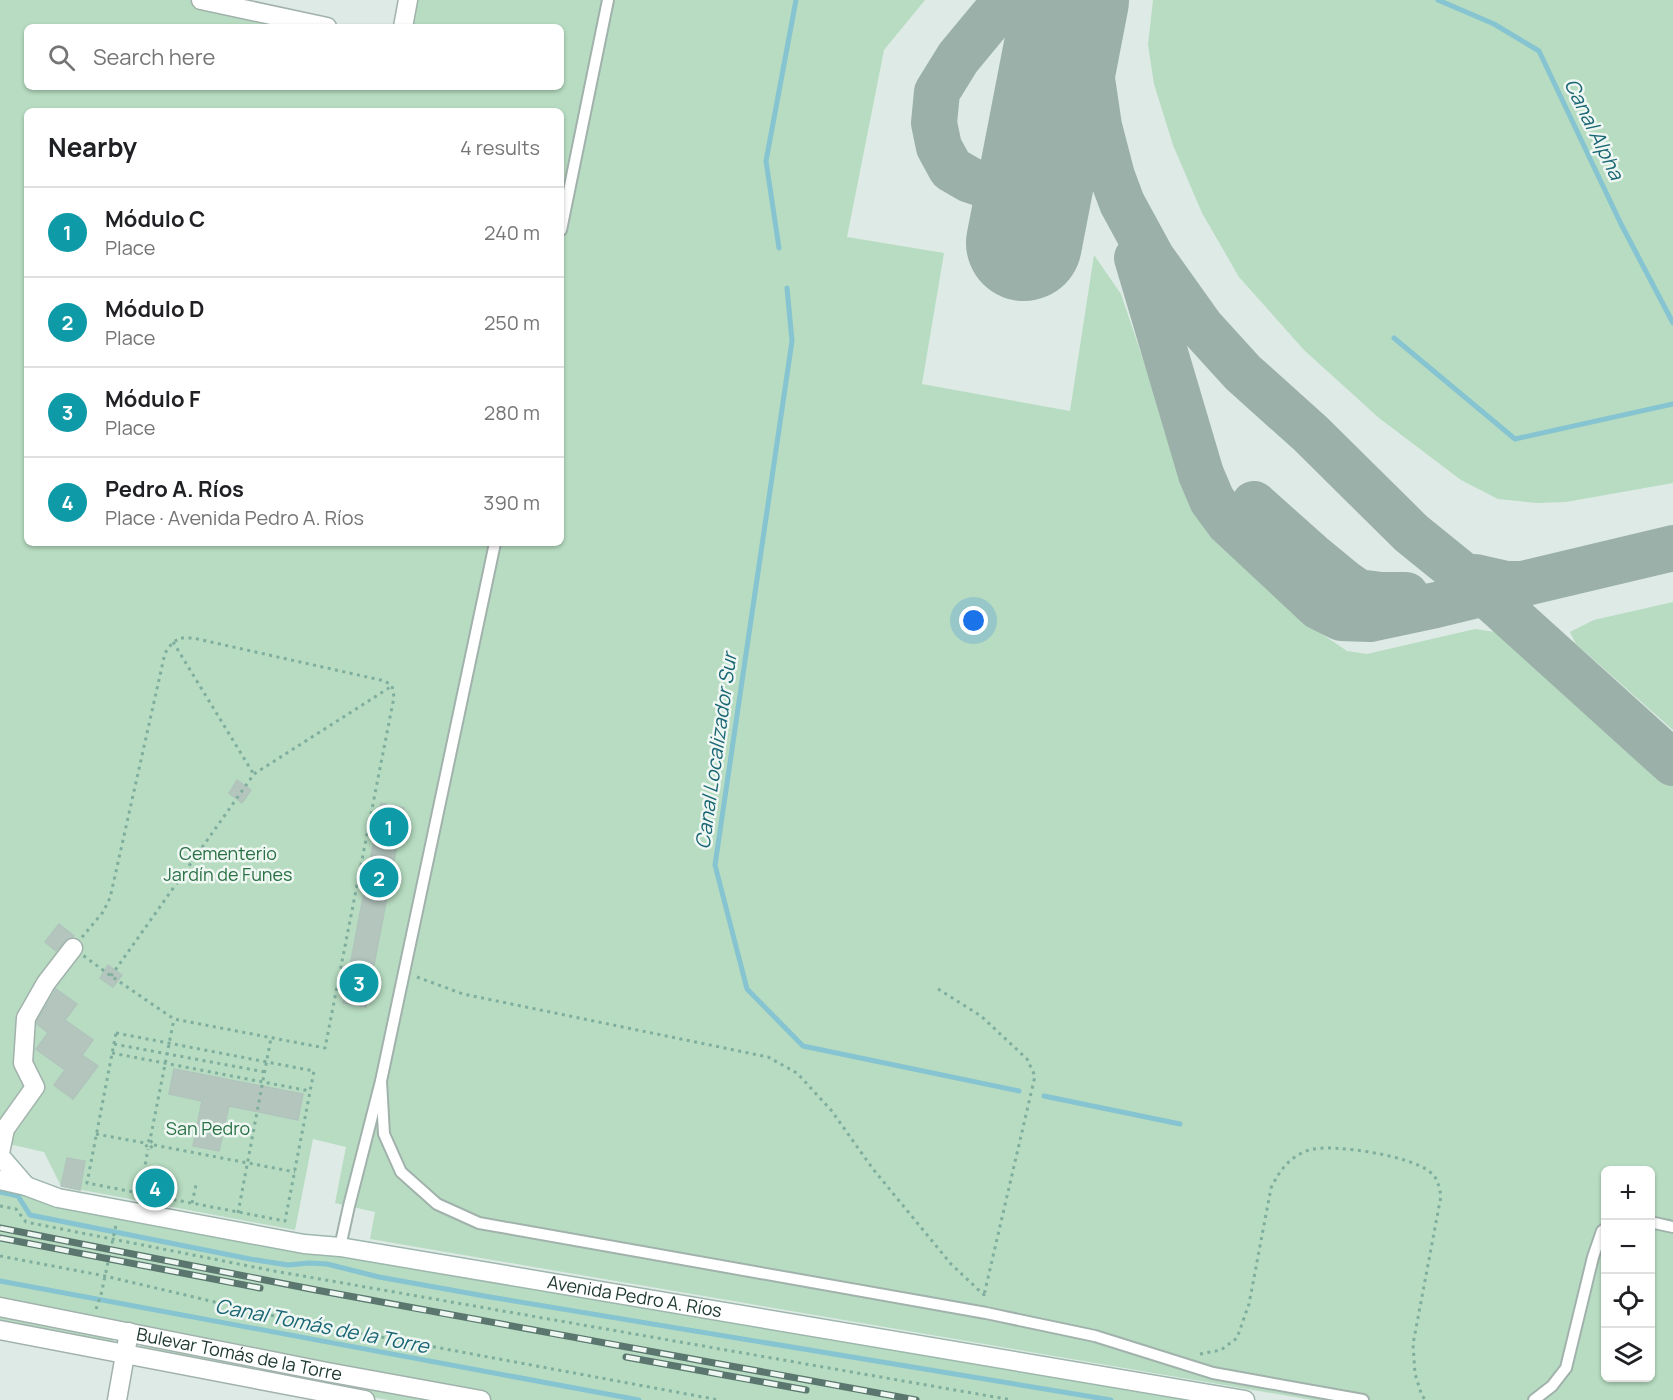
<!DOCTYPE html>
<html lang="en">
<head>
<meta charset="utf-8">
<style>
  body { margin:0; font-family:Manrope,sans-serif; background:#f2f2f2; color:#202124 }
  .controls { position:absolute; right:18px; bottom:18px; display:grid; overflow:hidden; border-radius:9px; box-shadow:0 2px 4px #0004 }
  .controls button { width:54px; height:54px; display:grid; place-items:center; padding:0; border:0; border-bottom:2px solid #e0e0e0; background:#fff; color:#202124; font:30px sans-serif }
  .you { position:absolute; left:974px; top:621px; width:21px; height:21px; margin:-15px; border:4px solid #fff; border-radius:50%; background:#1a73e8; box-shadow:0 0 0 9px #1a73e833 }
  .badge { display:grid; place-items:center; width:39px; height:39px; border-radius:50%; background:#7e4a3a; color:#fff; font-size:20px; font-weight:700 }
  .pin { position:absolute; translate:-50% -50%; border:3px solid #fff; box-shadow:0 2px 6px #0006 }
  .list { margin:0; padding:0; list-style:none }
  h2 { display:flex; justify-content:space-between; align-items:center; height:78px; margin:0; padding:0 24px; font-size:26px }
  h2 small { font-size:20px; font-weight:400; color:#757577 }
  .list li { display:grid; grid-template-columns:39px 1fr auto; gap:18px; align-items:center; box-sizing:border-box; height:90px; padding:0 24px; border-top:2px solid #e0e0e0 }
  .list b { display:block; font-size:22px; white-space:nowrap }
  .list p { margin:0; font-size:20px; white-space:nowrap; color:#757577 }
  .list em { font-size:20px; font-style:normal; color:#757577 }
  .icon { flex:none; width:33px; height:33px; fill:none; stroke:currentColor; stroke-width:2; stroke-linecap:round; stroke-linejoin:round }
  .map { position:relative; flex:none; width:1673px; height:1400px; overflow:hidden }
  .search { position:absolute; background:#fff; box-shadow:0 2px 4px #0004; left:24px; top:24px; width:540px; height:66px; display:flex; align-items:center; gap:15px; box-sizing:border-box; padding:0 21px; border-radius:9px; color:#757577; font-size:22px }
  .panel { position:absolute; background:#fff; box-shadow:0 2px 4px #0004; left:24px; top:108px; width:540px; height:438px; border-radius:9px }
  .map>svg:first-child { display:block }
</style>
</head>
<body>
<div class="map">
<svg width="1673" height="1400" viewBox="0 0 1673 1400">
  <rect width="100%" height="100%" fill="#deeae5"/>
  <g fill="#b7dcc1" fill-rule="evenodd">
    <path d="M 0,0 L 201,0 L 327,27 L 27,27 L 27,87 L 561,87 L 561,27 L 403,27 L 408,0 L 925,0 L 884,50 L 847,237 L 944,253 L 922,384 L 1070,411 L 1094,255 L 1121,294 L 1189,497 L 1203,523 L 1313,628 L 1347,651 L 1367,654 L 1475,629 L 1495,632 L 1512,641 L 1530,656 L 1673,785 L 1673,1400 L 1312,1400 L 370,1239 L 375,1212 L 335,1203 L 346,1147 L 313,1139 L 295,1230 L 61,1186 L 44,1152 L 0,1142 ZM 27,111 L 561,111 L 561,543 L 27,543 ZM 1606,1170 L 1650,1170 L 1650,1378 L 1606,1378 Z"/>
    <polygon points="1153,0 1673,0 1673,483 1566,502 1537,503 1498,499 1461,480 1379,418 1304,350 1239,277 1202,213 1173,145 1154,84 1148,45"/>
    <polygon points="1673,602 1673,730 1576,644 1570,632 1594,620"/>
    <polygon points="0,1156 58,1198 1245,1400 481,1400 0,1307"/>
    <polygon points="0,1314 109,1336 113,1339 113,1345 0,1325"/>
    <polygon points="146,1342 313,1377 313,1382 140,1349 142,1344"/>
    <polygon points="342,1383 450,1400 389,1400 343,1392 340,1388"/>
  </g>
  <g fill="none" stroke-linecap="round" stroke-linejoin="round">
    <g stroke="#85c4d0" stroke-width="5">
      <polyline points="1438,0 1494,24 1539,51 1621,224 1673,323"/>
      <polyline points="779,248 766,161 796,0"/>
      <polyline points="787,288 792,341 715,865 747,989 803,1046 1019,1091"/>
      <polyline points="1394,338 1515,439 1673,404"/>
      <polyline points="1044,1096 1180,1124"/>
      <polyline points="0,1192 18,1196 30,1215 250,1259 288,1265 309,1263 327,1264 379,1277 490,1297 1111,1400"/>
      <polyline points="0,1281 639,1400"/>
    </g>
    <g stroke="#9cb0aa" stroke-width="46">
      <polyline points="1006,0 958,58 937,92 934,123 939,147 951,169 970,180 991,187 1020,182 1039,169"/>
      <polyline points="1088,0 1090,65 1099,126 1112,176 1122,203 1152,258 1202,328 1243,373 1311,434 1411,533 1485,593 1673,763"/>
      <polyline points="1137,258 1201,474 1212,500 1229,523 1319,607 1341,618 1370,619 1436,605 1506,588"/>
      <polyline points="1254,504 1311,555 1345,583 1358,592 1381,595 1406,595"/>
      <polyline points="1475,577 1506,584 1522,584 1673,548"/>
    </g>
    <polyline stroke="#9cb0aa" stroke-width="116" points="1024,243 1071,0"/>
  </g>
  <g fill="#b4c5be" stroke="#b1c4bc" stroke-width="1.5">
    <polygon points="237,780 251,790 242,803 229,793"/>
    <polygon points="381,803 404,808 366,1007 343,1003"/>
    <polygon points="59,924 74,936 65,941 56,951 45,942"/>
    <polygon points="108,965 122,975 113,987 100,978"/>
    <polygon points="56,989 77,1004 65,1020 93,1040 82,1055 98,1066 73,1099 54,1085 65,1070 36,1049 48,1033 37,1024 37,1021"/>
    <polygon points="174,1069 303,1094 298,1120 229,1106 219,1151 193,1146 202,1101 169,1094"/>
    <polygon points="67,1158 85,1161 80,1190 61,1186"/>
  </g>
  <g fill="none" stroke-linecap="round" stroke-linejoin="round">
    <g stroke="#a1b2ac" stroke-width="14">
      <g id="service">
        <polyline points="561,230 608,0"/>
        <polyline points="381,1081 384,1134 401,1172 437,1204 479,1223 986,1313 1095,1336 1213,1373 1363,1400"/>
        <polyline points="1650,1222 1673,1227"/>
        <polyline points="340,1247 349,1206 381,1081 495,543"/>
        <polyline points="1534,1400 1552,1386 1566,1368 1593,1257 1602,1231 1606,1228"/>
      </g>
    </g>
    <g stroke="#a1b2ac" stroke-width="21">
      <g id="minor">
        <polyline points="201,0 327,27"/>
        <polyline points="403,27 408,0"/>
        <polyline points="0,1153 5,1129 35,1087 23,1063 26,1018 46,983 73,948"/>
        <polyline points="117,1400 129,1332"/>
      </g>
    </g>
    <g stroke="#a1b2ac" stroke-width="21">
      <g id="tertiary">
        <path id="s1" d="M 0,1307 L 327,1372 L 481,1400"/>
        <polyline points="0,1330 365,1400"/>
      </g>
    </g>
    <g stroke="#9eb6ad" stroke-width="21">
      <g id="secondary">
        <polyline points="0,1156 26,1186"/>
        <path id="s2" d="M 0,1180 L 26,1186 L 58,1198 L 304,1244 L 340,1247 L 1245,1400"/>
      </g>
    </g>
    <g stroke="#7fae9f" stroke-width="3" stroke-dasharray="3 4.5" stroke-linecap="butt">
      <polygon points="181,638 193,638 385,681 392,686 394,697 325,1048 174,1019 111,976 73,948 103,912 110,898 165,653 173,642"/>
      <polyline points="173,642 253,773"/>
      <polyline points="111,976 254,774 392,686"/>
      <polyline points="417,977 463,994 768,1057 797,1073 831,1110 873,1169 951,1264 984,1295 984,1300"/>
      <polyline points="938,989 981,1016 1027,1059 1035,1076 984,1295"/>
      <polygon points="116,1033 314,1071 285,1221 87,1183"/>
      <polyline points="114,1044 265,1072"/>
      <polyline points="112,1053 310,1091"/>
      <polyline points="96,1134 145,1143"/>
      <polyline points="150,1140 145,1143 148,1149 154,1145 150,1140 174,1019"/>
      <polyline points="154,1145 295,1172"/>
      <polyline points="140,1194 148,1149"/>
      <polyline points="192,1203 196,1185"/>
      <polyline points="0,1206 16,1209 26,1222 274,1271 1012,1400"/>
      <polyline points="238,1213 271,1038"/>
      <polyline points="0,1256 105,1276 295,1321 719,1400"/>
      <polyline points="96,1309 101,1295 116,1225"/>
      <path d="M 1200,1354 L 1221,1350 L 1237,1338 L 1249,1304 L 1271,1188 C 1280,1170 1289,1157 1309,1150 C 1332,1143 1412,1156 1430,1172 C 1438,1178 1439,1187 1441,1196 L 1413,1344 L 1415,1374 L 1422,1396 L 1426,1400"/>
    </g>
    <use href="#service" stroke="#fff" stroke-width="10"/>
    <use href="#minor" stroke="#fff" stroke-width="18"/>
    <use href="#tertiary" stroke="#fff" stroke-width="18"/>
    <use href="#secondary" stroke="#fff" stroke-width="18"/>
    <g stroke="#5a766e" stroke-width="7">
      <g id="rail">
        <polyline points="0,1228 316,1290 916,1400"/>
        <polyline points="0,1238 260,1288"/>
        <polyline points="626,1357 806,1390"/>
      </g>
    </g>
    <use href="#rail" stroke="#eff7f3" stroke-width="4.5" stroke-dasharray="14" stroke-linecap="butt"/>
  </g>
  <g text-anchor="middle" stroke-width="5" stroke-linejoin="round" paint-order="stroke">
    <g font-size="18" fill="#2a7145" stroke="#eff7f3">
      <text x="228" y="860">Cementerio<tspan x="228" dy="21">Jardín de Funes</tspan></text>
      <text x="208" y="1135">San Pedro</text>
    </g>
    <g font-size="18" fill="#203a33" stroke="#eff7f3">
      <text dy="6" stroke="none"><textPath href="#s2" startOffset="646">Avenida Pedro A. Ríos</textPath></text>
      <text dy="6" stroke="none"><textPath href="#s1" startOffset="244">Bulevar Tomás de la Torre</textPath></text>
    </g>
    <g font-size="20" font-style="italic" fill="#1a6675" stroke="#eff7f3">
      <text transform="translate(1594 129) rotate(64)" y="7">Canal Alpha</text>
      <text transform="translate(716 751) rotate(-82)" y="7">Canal Localizador Sur</text>
      <text transform="translate(322 1326) rotate(11)" y="7">Canal Tomás de la Torre</text>
    </g>
  </g>
</svg>
<div class="controls">
<button>+</button>
<button>−</button>
<button><svg class="icon" aria-label="locate" viewBox="0 0 24 24"><circle cx="12" cy="12" r="6"/><path d="M12 2v4M12 18v4M2 12h4M18 12h4"/></svg></button>
<button><svg class="icon" aria-label="layers" viewBox="0 0 24 24"><path d="M12 4l9 5-9 5-9-5zM3 14l9 5 9-5"/></svg></button>
</div>
<div class="you"></div>
<div class="pin badge" style="left:389px;top:827px;background:#0f9aa8">1</div>
<div class="pin badge" style="left:379px;top:878px;background:#0f9aa8">2</div>
<div class="pin badge" style="left:359px;top:983px;background:#0f9aa8">3</div>
<div class="pin badge" style="left:155px;top:1188px;background:#0f9aa8">4</div>
<div class="search"><svg class="icon" aria-label="search" viewBox="0 0 24 24"><circle cx="10" cy="10" r="6"/><path d="M15 15l6 6"/></svg>Search here</div>
<section class="panel">
<h2>Nearby<small>4 results</small></h2>
<ul class="list">
<li><span class="badge" style="background:#0f9aa8">1</span><div><b>Módulo C</b><p>Place</p></div><em>240 m</em></li>
<li><span class="badge" style="background:#0f9aa8">2</span><div><b>Módulo D</b><p>Place</p></div><em>250 m</em></li>
<li><span class="badge" style="background:#0f9aa8">3</span><div><b>Módulo F</b><p>Place</p></div><em>280 m</em></li>
<li><span class="badge" style="background:#0f9aa8">4</span><div><b>Pedro A. Ríos</b><p>Place · Avenida Pedro A. Ríos</p></div><em>390 m</em></li>
</ul>
</section>
</div>
</body>
</html>
